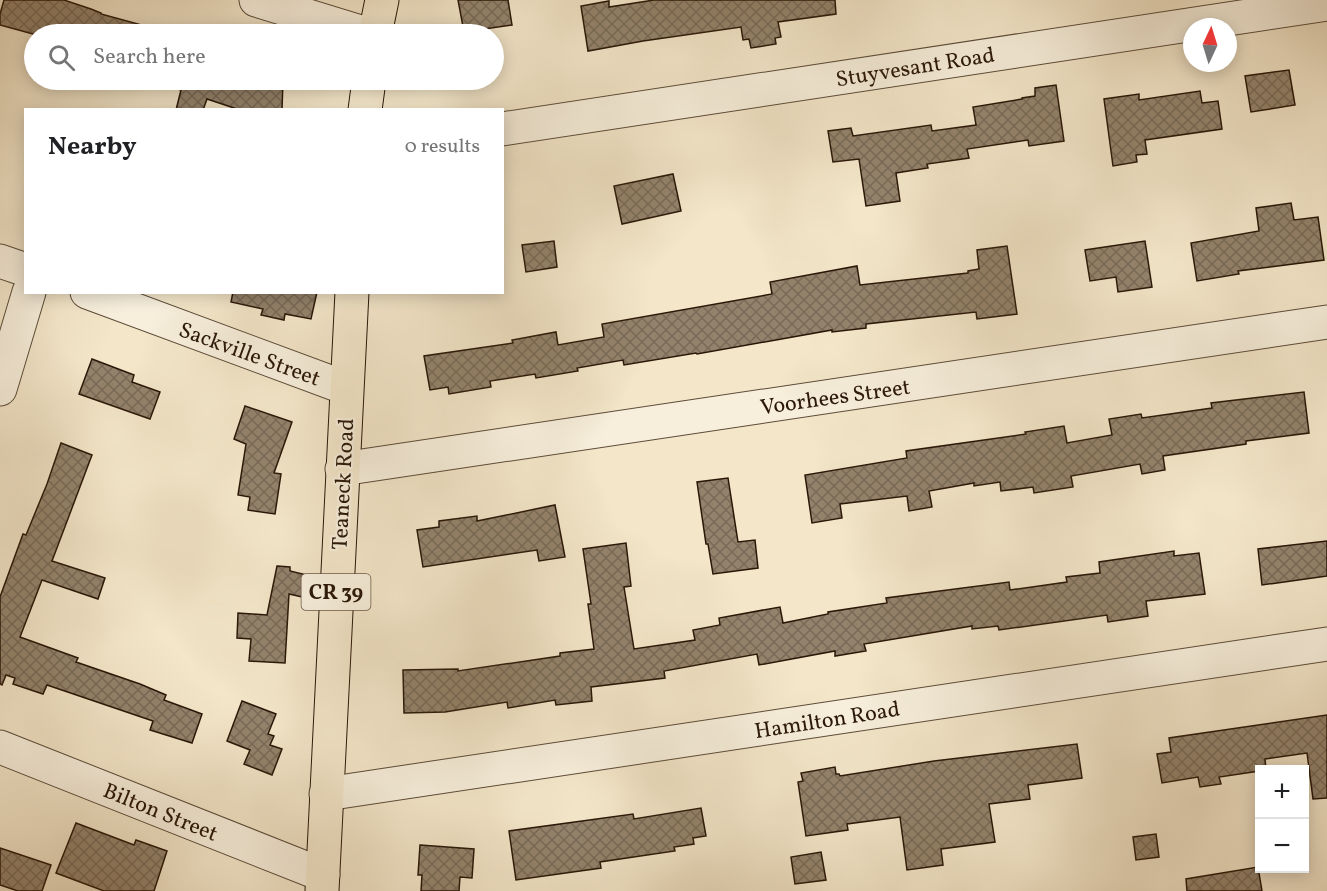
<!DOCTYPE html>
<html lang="en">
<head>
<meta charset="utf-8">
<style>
  body { margin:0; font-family:Vollkorn,serif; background:#f2f2f2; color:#202124 }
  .controls { position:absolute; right:18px; bottom:18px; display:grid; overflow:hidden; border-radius:0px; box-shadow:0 3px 15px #0003 }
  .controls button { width:54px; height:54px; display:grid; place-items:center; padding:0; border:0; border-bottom:2px solid #e0e0e0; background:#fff; color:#202124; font:30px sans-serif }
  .compass { position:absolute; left:1183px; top:18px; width:54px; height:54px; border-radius:50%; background:#fff; box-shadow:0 3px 15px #0003; rotate:4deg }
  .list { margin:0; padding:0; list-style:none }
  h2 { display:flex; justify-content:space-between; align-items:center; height:78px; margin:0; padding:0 24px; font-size:26px }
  h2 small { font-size:20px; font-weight:400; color:#757577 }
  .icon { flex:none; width:33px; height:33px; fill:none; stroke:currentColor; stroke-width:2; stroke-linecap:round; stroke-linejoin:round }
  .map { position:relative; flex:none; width:1327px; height:891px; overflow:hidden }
  .search { position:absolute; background:#fff; box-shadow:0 3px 15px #0003; left:24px; top:24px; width:480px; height:66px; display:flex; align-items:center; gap:15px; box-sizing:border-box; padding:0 21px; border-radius:33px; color:#757577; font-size:22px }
  .panel { position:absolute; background:#fff; box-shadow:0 3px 15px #0003; left:24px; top:108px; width:480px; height:186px; border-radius:0px }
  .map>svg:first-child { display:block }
</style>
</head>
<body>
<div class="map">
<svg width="1327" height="891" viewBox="0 0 1327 891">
  <defs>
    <pattern id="building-cross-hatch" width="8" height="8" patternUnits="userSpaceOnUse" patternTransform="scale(1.5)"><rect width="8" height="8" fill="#93836c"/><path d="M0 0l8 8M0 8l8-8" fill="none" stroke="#786a57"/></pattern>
  </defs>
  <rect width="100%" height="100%" fill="#f3e6c9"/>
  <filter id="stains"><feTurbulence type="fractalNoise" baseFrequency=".00333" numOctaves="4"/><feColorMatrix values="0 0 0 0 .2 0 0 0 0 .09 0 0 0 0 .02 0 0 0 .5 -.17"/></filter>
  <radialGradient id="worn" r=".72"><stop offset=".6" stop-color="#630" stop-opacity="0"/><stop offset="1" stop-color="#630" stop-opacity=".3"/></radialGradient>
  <g fill="url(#building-cross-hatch)" stroke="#2a1708" stroke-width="1.5">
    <polygon points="4,0 64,0 91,9 101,13 101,14 149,27 148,34 33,34 0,25 0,14"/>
    <polygon points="458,0 508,0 512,25 464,32"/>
    <polygon points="654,0 835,0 836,14 778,22 781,37 775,38 776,44 751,48 749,39 743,40 741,27 643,41 588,51 581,6 609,1 609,7"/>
    <polygon points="1289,70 1295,105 1251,112 1245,76"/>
    <polygon points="162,80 283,80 282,110 240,110 207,99 203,110 176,110 181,90 162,84"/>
    <polygon points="1056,85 1064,141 1029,146 1028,140 967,149 969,158 927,164 928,168 896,173 900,201 866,206 859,159 833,162 828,131 851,128 853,136 931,125 932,131 976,125 973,107 1022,99 1022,98 1035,96 1035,88"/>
    <polygon points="1200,91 1202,103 1218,101 1222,129 1145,140 1147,154 1136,155 1137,162 1113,166 1104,99 1139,94 1139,100"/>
    <polygon points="673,174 681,211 622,224 614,186"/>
    <polygon points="1291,203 1294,220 1318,217 1324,260 1238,271 1239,274 1197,281 1191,243 1259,231 1256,208"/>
    <polygon points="554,241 557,267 526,272 522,245"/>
    <polygon points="1145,241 1152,287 1118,292 1116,277 1090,281 1085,250"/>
    <polygon points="1007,246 1017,314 977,319 976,312 866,324 866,328 832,332 832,330 697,354 696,353 624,365 623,360 577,368 578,371 536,378 535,374 490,381 491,387 449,394 448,387 430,390 424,356 513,343 512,340 556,332 558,345 604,337 602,324 772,294 770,282 857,266 860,285 968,273 968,271 979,269 977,250"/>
    <polygon points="233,292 317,292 311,319 285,314 284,320 261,315 263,309 231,302"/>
    <polygon points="92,359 134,375 132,382 160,392 150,419 79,394"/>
    <polygon points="1304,392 1309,433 1246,441 1246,444 1163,456 1165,470 1142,474 1140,464 1071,476 1073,487 1034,493 1033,487 1001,491 1000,482 974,486 974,483 929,491 932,507 909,511 907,496 840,504 842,518 812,523 805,475 907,458 906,451 1026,434 1025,432 1064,426 1067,443 1112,435 1109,419 1141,414 1142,418 1212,408 1211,403"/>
    <polygon points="245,406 292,422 274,473 281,474 275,514 248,510 250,497 238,495 246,444 234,439"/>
    <polygon points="61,443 92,455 52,561 105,578 98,599 42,580 20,637 78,658 76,662 140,684 166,695 164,700 202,714 192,743 150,730 153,721 47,685 43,694 13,684 15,678 6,675 2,685 0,684 0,597 23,534 26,535 47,484"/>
    <polygon points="728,478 738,542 755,540 758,568 713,574 708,544 706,544 697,482"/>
    <polygon points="555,505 565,557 539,561 537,550 423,567 417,530 439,527 439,521 477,516 477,521"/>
    <polygon points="1327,541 1327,576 1262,585 1258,549"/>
    <polygon points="626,543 631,586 624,587 634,649 695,640 693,630 720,625 719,618 780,607 783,623 828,614 828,612 887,603 886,598 1009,582 1010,590 1067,582 1066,577 1100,573 1099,562 1174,551 1174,556 1199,553 1205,594 1146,601 1148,616 1108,622 1107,615 999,630 998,626 972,629 972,626 864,644 866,651 835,656 835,651 759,665 757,654 664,671 665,678 591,687 592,701 556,705 555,700 508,708 507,702 445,712 404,713 403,670 458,669 458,671 560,656 560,653 594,649 588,604 591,604 583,549"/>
    <polygon points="277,566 290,567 290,571 311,576 307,598 289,594 285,663 249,661 251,639 237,638 238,613 267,615"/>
    <polygon points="242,701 276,714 268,734 274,736 270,745 282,749 272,775 244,764 250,750 227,741"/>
    <polygon points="1327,715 1327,798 1313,799 1307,753 1265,759 1266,770 1219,777 1221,784 1200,787 1198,777 1162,783 1157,754 1171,752 1169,738"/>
    <polygon points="1077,744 1082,778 1028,785 1030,799 989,804 995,842 941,849 943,865 907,870 900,817 847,824 848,830 806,836 798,782 803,781 801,773 835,767 836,774 839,774 840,776 934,761"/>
    <polygon points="701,808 706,836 693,838 694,844 674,847 675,851 600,862 601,868 516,880 509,831 633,814 634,819"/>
    <polygon points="76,823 134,845 136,840 167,851 154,891 104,891 56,873"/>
    <polygon points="1156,834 1159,857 1136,860 1133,837"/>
    <polygon points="420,845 474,849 472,878 460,877 459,891 421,891 422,875 418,875"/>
    <polygon points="0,848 51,865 42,891 18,891 0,885"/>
    <polygon points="821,852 826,880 795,884 791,857"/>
    <polygon points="1258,867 1262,891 1187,891 1186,879"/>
  </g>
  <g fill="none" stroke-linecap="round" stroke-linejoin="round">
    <g stroke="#5c4b38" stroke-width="35">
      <g id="minor">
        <polyline points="256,0 367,34"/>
        <polyline points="502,129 1327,4"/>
        <polyline points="0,261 26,270"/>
        <polyline points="87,292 346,388"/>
        <polyline points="0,389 29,292"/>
        <polyline points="342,469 1327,322"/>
        <polyline points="0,747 323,875"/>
        <polyline points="326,794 1327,644"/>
      </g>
    </g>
    <g stroke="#2a1708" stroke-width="35">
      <g id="major">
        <polyline points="375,34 382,0"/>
        <polyline points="365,110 369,80"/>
        <polyline points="322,891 352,292"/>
      </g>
    </g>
    <use href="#minor" stroke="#f7efdc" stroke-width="33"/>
    <use href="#major" stroke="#f3e6c9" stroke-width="33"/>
  </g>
  <g text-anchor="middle" stroke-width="4.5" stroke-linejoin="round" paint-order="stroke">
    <rect fill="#f7efdc" stroke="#685848" stroke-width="1.5" x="301.5" y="574" width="69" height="36" rx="4.5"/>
    <g font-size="21" font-weight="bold" fill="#2a1708">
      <text x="336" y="599">CR 39</text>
    </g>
    <g font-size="22" fill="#2a1708" stroke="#f7efdc">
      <text transform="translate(915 66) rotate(-9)" y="8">Stuyvesant Road</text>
      <text transform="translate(250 353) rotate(20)" y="8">Sackville Street</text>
      <text transform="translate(835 396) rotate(-8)" y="8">Voorhees Street</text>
      <text transform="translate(342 484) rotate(-87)" y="8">Teaneck Road</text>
      <text transform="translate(827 719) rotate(-9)" y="8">Hamilton Road</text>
      <text transform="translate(161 811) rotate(22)" y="8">Bilton Street</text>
    </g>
  </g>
  <rect width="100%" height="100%" filter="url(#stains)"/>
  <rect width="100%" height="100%" fill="url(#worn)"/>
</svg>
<div class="controls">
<button>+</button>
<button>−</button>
</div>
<svg class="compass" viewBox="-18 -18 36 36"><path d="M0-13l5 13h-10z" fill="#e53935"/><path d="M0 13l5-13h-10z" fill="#757577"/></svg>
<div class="search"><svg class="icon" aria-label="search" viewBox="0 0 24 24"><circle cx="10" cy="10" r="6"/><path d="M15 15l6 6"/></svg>Search here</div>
<section class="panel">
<h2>Nearby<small>0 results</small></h2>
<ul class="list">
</ul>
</section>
</div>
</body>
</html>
